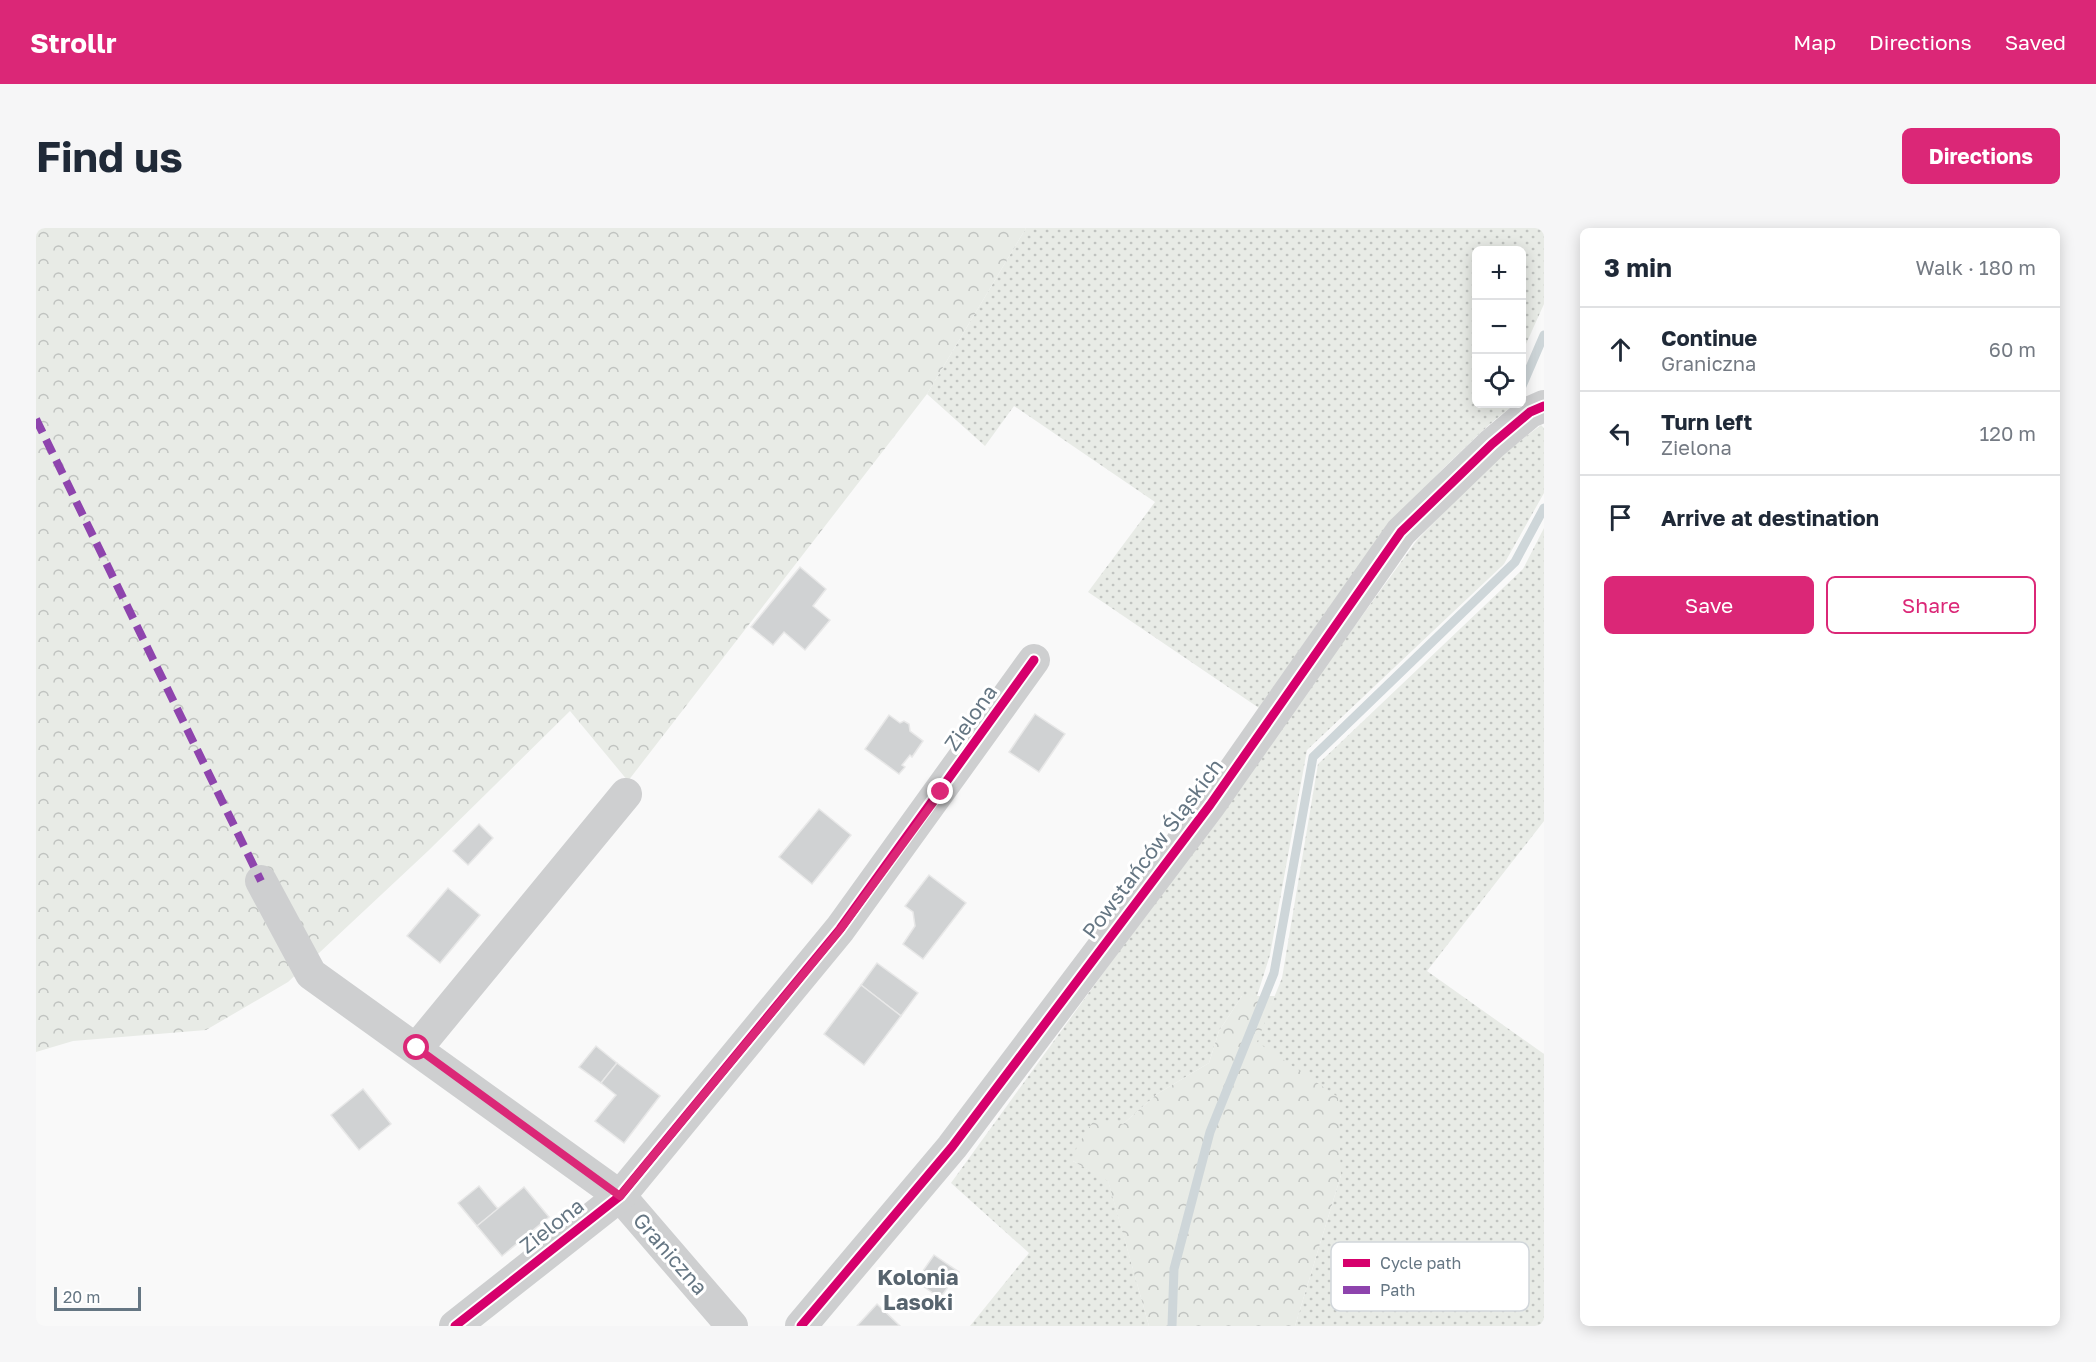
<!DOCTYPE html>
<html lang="en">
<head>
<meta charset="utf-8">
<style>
  body { margin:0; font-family:"Golos Text",sans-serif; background:#f6f6f7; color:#1f2937 }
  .controls { position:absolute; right:18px; top:18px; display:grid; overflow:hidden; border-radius:9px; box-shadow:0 3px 15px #0003 }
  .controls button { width:54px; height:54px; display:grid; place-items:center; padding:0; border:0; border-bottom:2px solid #e0e1e3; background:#fff; color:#1f2937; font:30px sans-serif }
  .scale { position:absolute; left:18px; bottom:15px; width:87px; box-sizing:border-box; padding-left:6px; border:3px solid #657683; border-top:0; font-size:16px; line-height:21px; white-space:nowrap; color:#657683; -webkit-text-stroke:4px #fff; paint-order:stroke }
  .stop { position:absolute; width:18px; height:18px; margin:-14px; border:4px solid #db2777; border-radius:50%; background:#fff }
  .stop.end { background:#db2777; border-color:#fff; box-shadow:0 2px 6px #0008 }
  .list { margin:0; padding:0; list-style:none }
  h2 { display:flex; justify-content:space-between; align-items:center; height:78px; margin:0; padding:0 24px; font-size:26px }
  h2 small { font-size:20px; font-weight:400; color:#747a83 }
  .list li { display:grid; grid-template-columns:39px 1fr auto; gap:18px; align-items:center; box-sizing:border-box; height:84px; padding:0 24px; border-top:2px solid #e0e1e3 }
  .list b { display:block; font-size:22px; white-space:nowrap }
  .list p { margin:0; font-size:20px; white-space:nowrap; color:#747a83 }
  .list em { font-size:20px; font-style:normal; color:#747a83 }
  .actions { display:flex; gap:12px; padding:18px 24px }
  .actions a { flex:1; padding:14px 0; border:2px solid #db2777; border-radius:9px; text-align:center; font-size:21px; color:#db2777 }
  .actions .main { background:#db2777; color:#fff }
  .icon { flex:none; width:33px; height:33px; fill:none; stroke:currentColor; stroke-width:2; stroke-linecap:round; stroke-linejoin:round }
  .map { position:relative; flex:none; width:1508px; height:1098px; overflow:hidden; border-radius:9px }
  header { display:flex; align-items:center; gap:36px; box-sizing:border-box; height:84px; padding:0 30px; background:#db2777; color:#fff }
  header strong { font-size:28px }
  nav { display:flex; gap:33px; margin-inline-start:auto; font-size:21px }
  .intro { display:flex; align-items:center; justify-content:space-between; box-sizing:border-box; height:144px; padding:0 36px }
  h1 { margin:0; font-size:42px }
  .button { padding:15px 27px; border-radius:9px; background:#db2777; color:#fff; font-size:21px; font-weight:700 }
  main { display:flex; gap:36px; padding:0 36px }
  aside { flex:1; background:#fff; border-radius:9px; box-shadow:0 3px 15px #0003 }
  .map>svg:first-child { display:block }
</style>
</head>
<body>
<header>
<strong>Strollr</strong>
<nav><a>Map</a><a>Directions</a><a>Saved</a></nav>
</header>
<div class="intro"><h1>Find us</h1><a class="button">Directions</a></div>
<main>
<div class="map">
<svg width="1508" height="1098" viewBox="0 0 1508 1098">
  <defs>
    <pattern id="grass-dots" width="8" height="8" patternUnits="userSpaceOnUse" patternTransform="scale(1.5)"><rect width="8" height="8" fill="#e8ebe6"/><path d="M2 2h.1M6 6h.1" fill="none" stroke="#c0c3c0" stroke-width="1.8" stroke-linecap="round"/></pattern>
    <pattern id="forest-crowns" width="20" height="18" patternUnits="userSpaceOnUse" patternTransform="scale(1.5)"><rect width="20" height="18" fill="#e8ebe6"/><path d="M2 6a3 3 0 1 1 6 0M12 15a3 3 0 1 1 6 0" fill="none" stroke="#c0c3c0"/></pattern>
  </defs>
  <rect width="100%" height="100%" fill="#f9f9f9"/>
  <g fill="url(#grass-dots)">
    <path d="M 990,0 L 1508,0 L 1508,76 L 1486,125 L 1486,22 L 1440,22 L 1440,176 L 1475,176 L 1477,178 C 1455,193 1437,212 1418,230 C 1341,304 1284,393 1223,480 L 1052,364 L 1119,274 L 978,178 L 949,218 L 891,166 Z"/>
    <polygon points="1505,197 1508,200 1508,265 1468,336 1271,522 1234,727 1221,768 1206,768 1183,803 1173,835 1121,866 1087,896 1037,933 1072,952 1113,1098 934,1098 993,1025 915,955 1381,312 1457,234"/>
    <polygon points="1508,300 1508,593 1391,743 1508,826 1508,1098 1259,1098 1305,947 1220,814 1246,750 1282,536 1487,341"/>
  </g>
  <g fill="url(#forest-crowns)">
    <polygon points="0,0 990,0 891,166 592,553 534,483 392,623 252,754 170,802 37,813 0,824"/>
    <polygon points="1206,768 1239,768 1221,814 1302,869 1305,947 1259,1098 1113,1098 1072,953 1037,933 1041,918 1058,892 1087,896 1121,866 1173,835 1183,803"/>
  </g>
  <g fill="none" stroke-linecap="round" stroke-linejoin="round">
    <g stroke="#ced6d9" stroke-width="9">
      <polyline points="1486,158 1508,107"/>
      <polyline points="1136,1098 1138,1041 1174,904 1238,745 1277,529 1479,334 1508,280"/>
    </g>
  </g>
  <g fill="#d0d2d3" stroke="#e8e8e8" stroke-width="1.5">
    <polygon points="764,339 790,361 777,378 794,392 769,422 748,404 737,417 715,399"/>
    <polygon points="999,486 1029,506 1003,544 973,524"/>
    <polygon points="853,487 864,495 868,493 873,496 874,503 887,513 876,529 874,527 866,537 869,539 863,546 829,521"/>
    <polygon points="783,581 815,607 776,656 743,629"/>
    <polygon points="443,596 457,610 432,637 417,623"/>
    <polygon points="893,647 930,675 887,731 867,716 879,698 877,684 869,678"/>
    <polygon points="412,660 444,687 404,735 371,708"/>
    <polygon points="841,735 882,765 865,788 825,757"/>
    <polygon points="825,757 865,788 828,837 788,806"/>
    <polygon points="560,818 581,835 565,855 543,839"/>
    <polygon points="581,835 624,868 588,915 559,893 580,867 565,855"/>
    <polygon points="327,861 355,896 323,922 295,887"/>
    <polygon points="443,958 462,981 441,998 422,975"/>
    <polygon points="488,959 513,989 466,1028 441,998"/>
    <polygon points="898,1027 923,1044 904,1070 880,1053"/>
    <polygon points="841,1076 864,1098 821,1098"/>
  </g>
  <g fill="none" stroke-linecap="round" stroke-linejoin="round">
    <g stroke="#cecfd0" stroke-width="32">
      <polyline points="225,653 275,746 584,968 696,1098"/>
      <polyline points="381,820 590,566"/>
      <polyline points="419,1098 584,968 804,701 998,432"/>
      <polyline points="765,1098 916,919 1174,577 1365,304 1456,216 1494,184 1508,178"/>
    </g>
    <polyline stroke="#8e44ad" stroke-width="8" stroke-dasharray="15 8" stroke-linecap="butt" points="0,191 225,653"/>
    <g stroke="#fff" stroke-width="13">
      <g id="cycleway">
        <polyline points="419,1098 584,968 804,701 998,432"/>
        <polyline points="765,1098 916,919 1174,577 1365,304 1456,216 1494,184 1508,178"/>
      </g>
    </g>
    <use href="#cycleway" stroke="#d6006c" stroke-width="9"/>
  </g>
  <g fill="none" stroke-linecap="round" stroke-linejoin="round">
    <polyline stroke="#db2777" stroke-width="8" points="381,820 584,968 804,702 905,564"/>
  </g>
  <g text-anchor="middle" stroke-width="6" stroke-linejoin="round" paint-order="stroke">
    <g font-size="21" fill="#657683" stroke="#fff">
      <text transform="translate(935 490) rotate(-55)" y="7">Zielona</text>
      <text transform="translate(1117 621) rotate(-53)" y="7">Powstańców Śląskich</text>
      <text transform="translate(516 998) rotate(-38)" y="7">Zielona</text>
      <text transform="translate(634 1026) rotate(49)" y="7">Graniczna</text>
    </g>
    <g font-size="22" font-weight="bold" fill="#57646e" stroke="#fff">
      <text x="882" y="1057">Kolonia<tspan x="882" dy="25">Lasoki</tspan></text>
    </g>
  </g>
  <rect x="1295" y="1014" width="198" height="69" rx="9" fill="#fff" stroke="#d1d6da" stroke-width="1.5"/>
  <rect x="1307" y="1031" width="27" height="8" fill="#d6006c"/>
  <rect x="1307" y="1058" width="27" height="8" fill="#8e44ad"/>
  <g font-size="16" fill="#657683">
    <text x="1344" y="1041">Cycle path</text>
    <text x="1344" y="1068">Path</text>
  </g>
</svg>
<div class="controls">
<button>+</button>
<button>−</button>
<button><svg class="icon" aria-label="locate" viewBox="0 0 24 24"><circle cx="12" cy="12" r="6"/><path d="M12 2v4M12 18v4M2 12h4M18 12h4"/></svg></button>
</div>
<div class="scale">20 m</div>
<div class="stop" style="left:381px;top:820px"></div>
<div class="stop end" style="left:905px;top:564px"></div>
</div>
<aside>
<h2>3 min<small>Walk · 180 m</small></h2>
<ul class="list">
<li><svg class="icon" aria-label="ahead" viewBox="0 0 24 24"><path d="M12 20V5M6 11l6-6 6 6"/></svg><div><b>Continue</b><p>Graniczna</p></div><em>60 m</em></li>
<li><svg class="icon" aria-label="left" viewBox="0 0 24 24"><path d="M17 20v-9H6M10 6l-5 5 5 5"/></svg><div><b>Turn left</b><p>Zielona</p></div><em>120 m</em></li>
<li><svg class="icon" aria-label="arrive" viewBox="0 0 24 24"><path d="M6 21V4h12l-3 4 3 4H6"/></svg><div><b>Arrive at destination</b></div></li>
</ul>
<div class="actions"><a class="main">Save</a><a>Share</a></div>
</aside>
</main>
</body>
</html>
